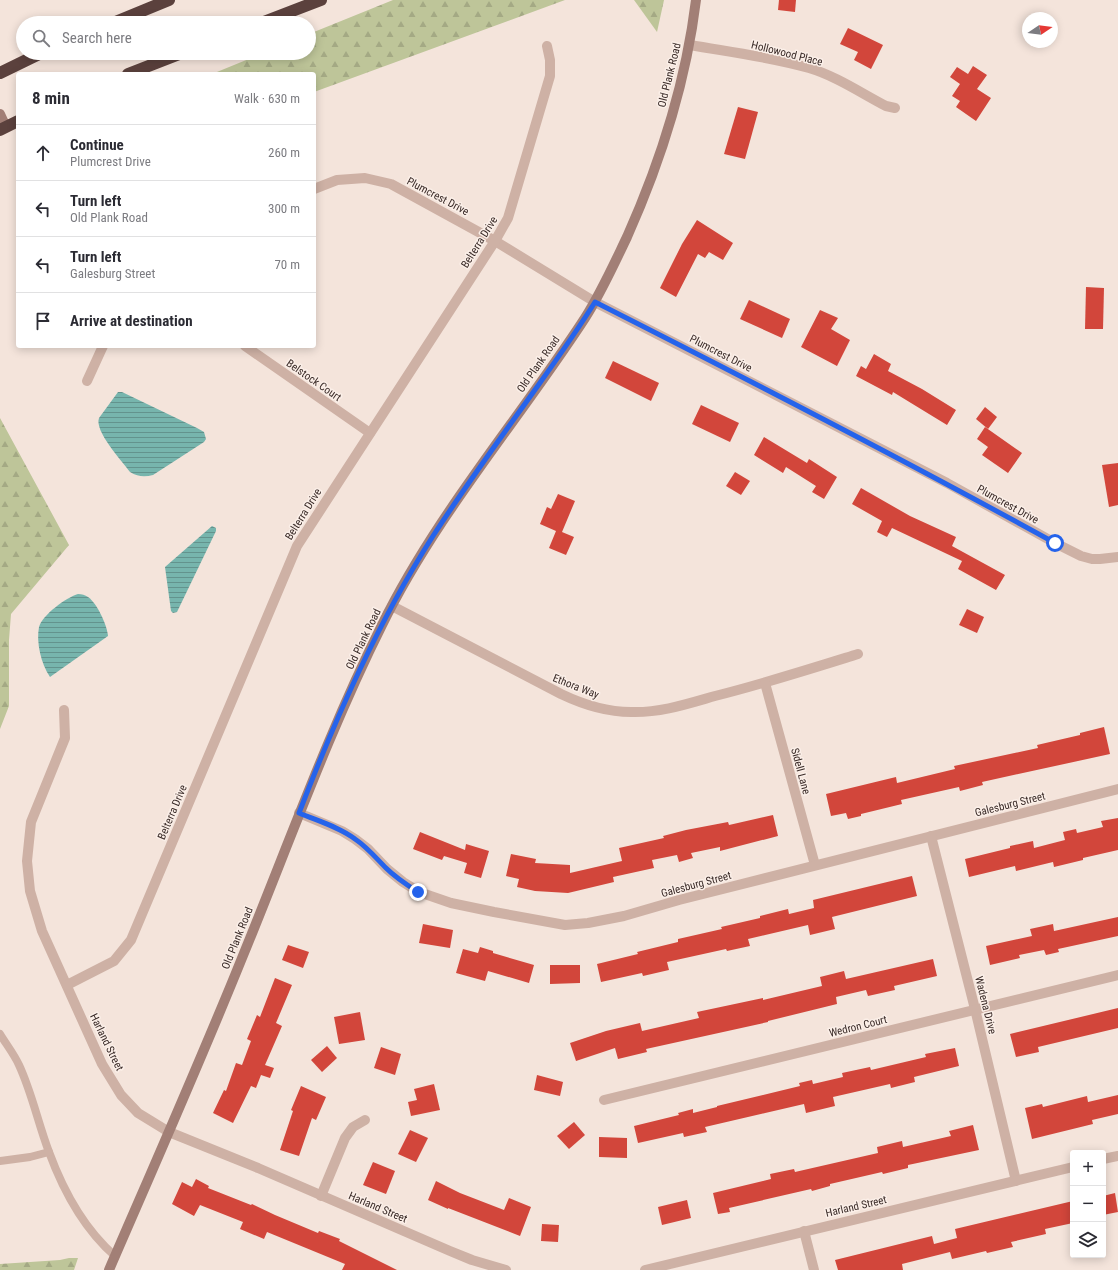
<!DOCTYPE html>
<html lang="en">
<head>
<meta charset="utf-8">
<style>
  body { margin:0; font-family:"Roboto Condensed",sans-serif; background:#f2f2f3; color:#2b2b33 }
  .controls { position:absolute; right:12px; bottom:12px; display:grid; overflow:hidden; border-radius:4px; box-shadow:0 2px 10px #0003 }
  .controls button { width:36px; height:36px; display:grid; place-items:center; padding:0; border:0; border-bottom:1px solid #e1e1e2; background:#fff; color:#2b2b33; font:20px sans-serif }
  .compass { position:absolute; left:1022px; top:12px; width:36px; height:36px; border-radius:50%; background:#fff; box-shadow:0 2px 10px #0003; rotate:77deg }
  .stop { position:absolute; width:12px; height:12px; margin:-9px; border:3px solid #2563eb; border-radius:50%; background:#fff }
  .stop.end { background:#2563eb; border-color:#fff; box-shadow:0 1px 4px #0008 }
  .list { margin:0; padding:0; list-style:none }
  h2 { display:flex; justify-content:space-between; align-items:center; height:52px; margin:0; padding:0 16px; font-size:17px }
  h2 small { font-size:13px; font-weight:400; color:#7c7c81 }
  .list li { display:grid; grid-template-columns:26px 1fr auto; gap:12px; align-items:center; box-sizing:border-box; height:56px; padding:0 16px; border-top:1px solid #e1e1e2 }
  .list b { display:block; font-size:15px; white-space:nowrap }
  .list p { margin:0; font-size:13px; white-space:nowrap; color:#7c7c81 }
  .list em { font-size:13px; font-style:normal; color:#7c7c81 }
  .icon { flex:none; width:22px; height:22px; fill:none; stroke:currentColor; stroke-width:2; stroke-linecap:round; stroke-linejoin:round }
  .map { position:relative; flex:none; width:1118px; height:1270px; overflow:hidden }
  .search { position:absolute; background:#fff; box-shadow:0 2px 10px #0003; left:16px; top:16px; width:300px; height:44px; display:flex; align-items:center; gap:10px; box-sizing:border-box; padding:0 14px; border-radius:22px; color:#7c7c81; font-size:15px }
  .panel { position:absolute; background:#fff; box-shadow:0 2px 10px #0003; left:16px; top:72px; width:300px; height:276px; border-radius:4px }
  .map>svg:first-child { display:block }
</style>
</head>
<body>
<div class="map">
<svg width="1118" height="1270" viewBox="0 0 1118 1270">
  <defs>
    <pattern id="forest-firs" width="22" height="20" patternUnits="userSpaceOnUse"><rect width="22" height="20" fill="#bec599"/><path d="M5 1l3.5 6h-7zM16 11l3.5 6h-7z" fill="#a4a984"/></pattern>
    <pattern id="water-rules" width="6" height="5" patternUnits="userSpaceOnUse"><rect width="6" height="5" fill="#77b5ad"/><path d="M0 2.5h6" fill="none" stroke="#63938d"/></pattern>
  </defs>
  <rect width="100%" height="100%" fill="#f4e4db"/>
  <g fill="url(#forest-firs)">
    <polygon points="393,0 565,0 314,92 314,74 212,74 263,53 309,53 309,34"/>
    <polygon points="634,0 664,0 657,32"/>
    <polygon points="0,418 69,545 11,614 9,640 9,706 0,729"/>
    <polygon points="69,1258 78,1258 74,1270 0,1270 0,1264 60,1260"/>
  </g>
  <g fill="url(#water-rules)">
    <path d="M 118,392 L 122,392 L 197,428 L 204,432 L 206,439 L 204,442 L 153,475 C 145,477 138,477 130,472 C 122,461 94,431 99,418 Z"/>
    <polygon points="212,526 216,528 216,531 177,612 173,613 171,611 165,567"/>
    <path d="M 78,594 C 82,594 85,595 88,597 C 97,603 107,625 108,636 L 50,677 C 41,664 36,642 39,627 C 42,615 67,597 78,594 Z"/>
  </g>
  <g fill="#d2463b">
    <polygon points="779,0 796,0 795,12 778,10"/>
    <polygon points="848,28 883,45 871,69 854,60 858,52 840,44"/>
    <polygon points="973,66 987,75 977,89 991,98 976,121 956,107 960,101 952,96 960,84 950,77 957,67 968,74"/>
    <polygon points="738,107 758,112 745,159 724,154"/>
    <polygon points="697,220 733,243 723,260 709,252 705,258 698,254 676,297 660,288 682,244"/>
    <polygon points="1086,287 1104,288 1103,329 1085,329"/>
    <polygon points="749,300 790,319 782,338 740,319"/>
    <polygon points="820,310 838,318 831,329 850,340 837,366 801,347"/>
    <polygon points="874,354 891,364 888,371 922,389 956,410 947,425 893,392 892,395 856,376 861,366 866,369"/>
    <polygon points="613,361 659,383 651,401 605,378"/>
    <polygon points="701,405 739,423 730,442 692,424"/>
    <polygon points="985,407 997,417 988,429 976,419"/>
    <polygon points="985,427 1022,453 1008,473 982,455 988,447 977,439"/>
    <polygon points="764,437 807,463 809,459 837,477 824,499 812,492 816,486 786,467 783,473 754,455"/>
    <polygon points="1118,463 1118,505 1109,507 1102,465"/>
    <polygon points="735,472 750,481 741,495 726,486"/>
    <polygon points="861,488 910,516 956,537 952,546 1005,575 996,590 958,569 962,561 892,528 887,537 877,532 882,521 852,504"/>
    <polygon points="558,494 575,501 562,532 574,537 566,555 549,548 556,531 540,524 547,507 551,509"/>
    <polygon points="967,609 984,617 977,633 959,625"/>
    <polygon points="1104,727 1110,754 982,782 983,785 960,791 959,787 901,800 902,804 861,814 861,816 848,819 846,813 831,816 826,794 896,777 897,783 955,769 954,766 1038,748 1037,745 1080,735 1080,733"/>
    <polygon points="773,815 778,836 720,851 720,847 691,853 693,858 679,862 677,855 652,860 654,868 613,877 614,882 568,893 535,891 517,887 519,879 506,876 511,854 536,859 535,863 570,865 570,873 622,861 619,848 664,838 663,836 686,830 728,822 729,825"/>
    <polygon points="1118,818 1118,850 1083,858 1083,860 1054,867 1053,862 1016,871 1015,866 969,877 965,859 1010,848 1010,846 1033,841 1034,848 1065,840 1063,832 1076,829 1077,833 1103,827 1101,821"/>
    <polygon points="420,832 465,850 466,844 489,851 481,878 464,873 467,863 444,856 442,860 413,849"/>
    <polygon points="912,876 917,896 832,917 835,929 810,935 808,925 748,939 750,946 727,951 726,949 667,962 669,970 643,976 642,973 601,982 597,964 638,954 637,952 678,942 678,939 722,929 721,927 760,918 760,916 788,909 789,914 814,908 813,900"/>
    <polygon points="1118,917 1118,936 1058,949 1059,952 1046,955 1044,950 1019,955 1020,958 990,965 986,946 1032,936 1030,929 1053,924 1054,931"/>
    <polygon points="423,924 453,930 450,948 419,943"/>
    <polygon points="288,945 309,952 303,968 282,960"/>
    <polygon points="480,947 493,951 493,953 534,965 529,983 488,971 485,981 456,973 463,949 478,953"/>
    <polygon points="933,959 937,976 894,986 895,990 868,996 866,990 836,997 837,1004 768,1021 768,1022 646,1049 647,1052 618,1059 615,1048 576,1061 570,1043 606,1031 640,1023 642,1031 699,1018 697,1012 763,998 763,1000 822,986 820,977 844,971 846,979"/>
    <polygon points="550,965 580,965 580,983 550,984"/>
    <polygon points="275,978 292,985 276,1023 282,1026 265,1065 274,1068 270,1078 261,1075 256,1088 251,1086 233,1123 213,1113 224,1090 226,1091 236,1063 242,1065 251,1041 247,1039 257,1015 260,1017"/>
    <polygon points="1118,1008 1118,1028 1038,1047 1039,1052 1016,1057 1010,1034"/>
    <polygon points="360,1012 365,1040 339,1044 334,1017"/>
    <polygon points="327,1046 337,1058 322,1072 311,1060"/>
    <polygon points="381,1047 401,1054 395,1075 374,1068"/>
    <polygon points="955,1048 959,1066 914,1077 915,1082 891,1088 890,1084 833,1097 835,1106 806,1113 804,1104 705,1127 707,1132 684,1137 683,1133 638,1143 634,1126 679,1115 678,1113 693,1109 693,1113 717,1107 717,1106 800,1086 799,1083 812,1080 813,1084 843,1077 842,1073 870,1067 871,1070 926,1057 925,1054"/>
    <polygon points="537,1075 563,1082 560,1096 534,1090"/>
    <polygon points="434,1084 440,1110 411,1116 408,1102 417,1100 414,1089"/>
    <polygon points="301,1086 326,1097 316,1120 312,1118 299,1156 280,1150 293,1111 291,1110"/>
    <polygon points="1118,1095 1118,1114 1092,1120 1093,1124 1032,1139 1025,1108 1042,1104 1043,1107 1087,1096 1088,1102"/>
    <polygon points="574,1122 585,1135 569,1149 557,1136"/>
    <polygon points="973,1125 979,1150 908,1165 908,1168 883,1174 882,1172 830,1184 830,1186 812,1191 811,1189 729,1208 730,1212 718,1214 713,1193 771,1179 770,1174 794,1169 795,1172 878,1153 877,1147 902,1141 903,1147 951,1136 949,1131"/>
    <polygon points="410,1130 428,1138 416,1162 398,1154"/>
    <polygon points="599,1137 627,1138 627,1158 599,1157"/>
    <polygon points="373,1162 395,1171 386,1194 363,1185"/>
    <polygon points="196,1179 209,1186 208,1188 251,1205 252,1204 275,1215 318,1233 319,1231 340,1239 339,1241 397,1270 342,1270 345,1264 267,1232 264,1239 240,1229 243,1222 200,1205 194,1216 172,1204 182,1182 192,1187"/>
    <polygon points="436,1181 460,1193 504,1210 509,1198 531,1207 520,1236 448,1208 448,1209 428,1200"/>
    <polygon points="1115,1193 1118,1212 1103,1215 1103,1196"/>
    <polygon points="687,1200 691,1218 662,1225 658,1207"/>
    <polygon points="1073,1201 1073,1223 1045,1229 1046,1234 1011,1242 1013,1247 987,1253 986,1251 952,1259 950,1252 902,1264 903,1270 838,1270 835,1260 932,1236 934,1244 957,1238 955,1229"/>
    <polygon points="542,1224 559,1225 558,1242 541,1241"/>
  </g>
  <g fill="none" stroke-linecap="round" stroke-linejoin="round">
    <g stroke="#ceb1a5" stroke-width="8">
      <path d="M 0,1034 C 6,1044 14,1054 19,1065 C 32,1093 38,1123 49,1152 C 63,1190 84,1229 115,1256"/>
      <polyline points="0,1161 30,1157 49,1152"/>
    </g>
    <g stroke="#ceb1a5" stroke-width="10">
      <path d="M 690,45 C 730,52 771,57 809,68 C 836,76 861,93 886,106 L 895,108"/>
      <polyline points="314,189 337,180 365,178 391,184 495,241 595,302 947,483 1055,543 1081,556 1092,559 1100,559 1118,557"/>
      <polyline points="245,346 370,433"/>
      <polyline points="87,381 103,346"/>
      <path d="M 392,606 L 561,694 C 584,705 606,712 631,712 C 660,713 687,704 715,696 C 763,684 810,669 858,654"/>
      <polyline points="765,683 815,865"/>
      <polyline points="64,710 65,738 31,822 27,861 30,891 42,931 102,1064 121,1095 138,1113 169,1132 258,1168 450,1251 472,1260 506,1270"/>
      <polyline points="299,813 342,831 355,839 368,849 387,869 403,882 419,892 451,903 494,912 565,925 588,923 624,916 679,900 1118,789"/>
      <polyline points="931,836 975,1009 1016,1181"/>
      <polyline points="67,985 114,961 131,940 297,546 495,241 508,218 550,76 550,60 547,46"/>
      <polyline points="604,1100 1118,975"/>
      <polyline points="1103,1159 1118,1156"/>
      <polyline points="321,1196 345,1138 353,1127 365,1120"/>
      <polyline points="804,1231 814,1270"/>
      <polyline points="645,1270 1073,1167"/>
    </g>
    <g stroke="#a27f76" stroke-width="10">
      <polyline points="0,114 6,127"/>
      <path d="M 109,1270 C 154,1166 200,1062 242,958 C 288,846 328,733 382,625 C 436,515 518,421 585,318 C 601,293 614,264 627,237 C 661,161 686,82 696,0"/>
    </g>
    <g stroke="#5b413d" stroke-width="12">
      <polyline points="113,23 169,0"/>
      <polyline points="261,23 321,0"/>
      <polyline points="0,73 41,53"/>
      <polyline points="128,74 182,53"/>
      <polyline points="0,130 18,121"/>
    </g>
  </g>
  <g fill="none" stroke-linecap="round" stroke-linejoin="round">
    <path stroke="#2563eb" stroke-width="5" d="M 418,892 C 407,885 396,878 386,868 C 376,858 367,847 355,839 C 339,827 318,821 299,813 C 336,717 378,622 433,536 C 466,485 502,436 537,387 C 557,359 577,331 595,302 C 749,380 903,459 1055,543"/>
  </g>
  <g text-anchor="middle" stroke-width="3" stroke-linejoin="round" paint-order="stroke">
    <g font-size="11" fill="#392a27" stroke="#fbefe8">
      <text transform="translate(787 53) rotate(14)" y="4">Hollowood Place</text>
      <text transform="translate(669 75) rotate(-76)" y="4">Old Plank Road</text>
      <text transform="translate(438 196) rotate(28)" y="4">Plumcrest Drive</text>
      <text transform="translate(479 242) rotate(-58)" y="4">Belterra Drive</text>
      <text transform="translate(721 353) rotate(27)" y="4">Plumcrest Drive</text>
      <text transform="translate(538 364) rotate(-55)" y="4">Old Plank Road</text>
      <text transform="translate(314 380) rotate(35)" y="4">Belstock Court</text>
      <text transform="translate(1008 504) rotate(29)" y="4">Plumcrest Drive</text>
      <text transform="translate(303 514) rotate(-58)" y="4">Belterra Drive</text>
      <text transform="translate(363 639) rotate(-64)" y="4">Old Plank Road</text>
      <text transform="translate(576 686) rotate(22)" y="4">Ethora Way</text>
      <text transform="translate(801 771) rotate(75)" y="4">Sidell Lane</text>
      <text transform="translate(1010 804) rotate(-14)" y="4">Galesburg Street</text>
      <text transform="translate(172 812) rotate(-67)" y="4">Belterra Drive</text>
      <text transform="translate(696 884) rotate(-15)" y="4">Galesburg Street</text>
      <text transform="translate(237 938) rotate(-68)" y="4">Old Plank Road</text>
      <text transform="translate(986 1005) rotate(76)" y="4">Wadena Drive</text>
      <text transform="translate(858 1026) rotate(-14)" y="4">Wedron Court</text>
      <text transform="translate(107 1042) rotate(64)" y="4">Harland Street</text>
      <text transform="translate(856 1206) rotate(-13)" y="4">Harland Street</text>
      <text transform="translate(378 1207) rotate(23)" y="4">Harland Street</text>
    </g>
  </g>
</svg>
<div class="controls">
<button>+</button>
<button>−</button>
<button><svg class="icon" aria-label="layers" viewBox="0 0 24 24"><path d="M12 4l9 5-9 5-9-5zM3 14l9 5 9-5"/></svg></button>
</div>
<svg class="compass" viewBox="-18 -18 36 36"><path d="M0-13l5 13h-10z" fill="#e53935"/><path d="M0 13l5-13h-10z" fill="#7c7c81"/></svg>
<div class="stop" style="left:1055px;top:543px"></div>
<div class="stop end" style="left:418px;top:892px"></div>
<div class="search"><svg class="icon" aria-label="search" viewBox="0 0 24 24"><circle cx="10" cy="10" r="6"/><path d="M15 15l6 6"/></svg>Search here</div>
<section class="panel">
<h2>8 min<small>Walk · 630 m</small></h2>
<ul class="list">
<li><svg class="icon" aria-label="ahead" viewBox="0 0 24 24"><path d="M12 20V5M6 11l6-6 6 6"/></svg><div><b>Continue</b><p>Plumcrest Drive</p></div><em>260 m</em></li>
<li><svg class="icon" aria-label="left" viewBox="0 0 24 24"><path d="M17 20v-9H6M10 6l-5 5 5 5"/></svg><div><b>Turn left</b><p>Old Plank Road</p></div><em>300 m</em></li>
<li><svg class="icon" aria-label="left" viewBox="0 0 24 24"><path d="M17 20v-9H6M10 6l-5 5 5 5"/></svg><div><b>Turn left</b><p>Galesburg Street</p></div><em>70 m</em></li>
<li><svg class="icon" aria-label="arrive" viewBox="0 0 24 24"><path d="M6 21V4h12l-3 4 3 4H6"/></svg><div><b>Arrive at destination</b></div></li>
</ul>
</section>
</div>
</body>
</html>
